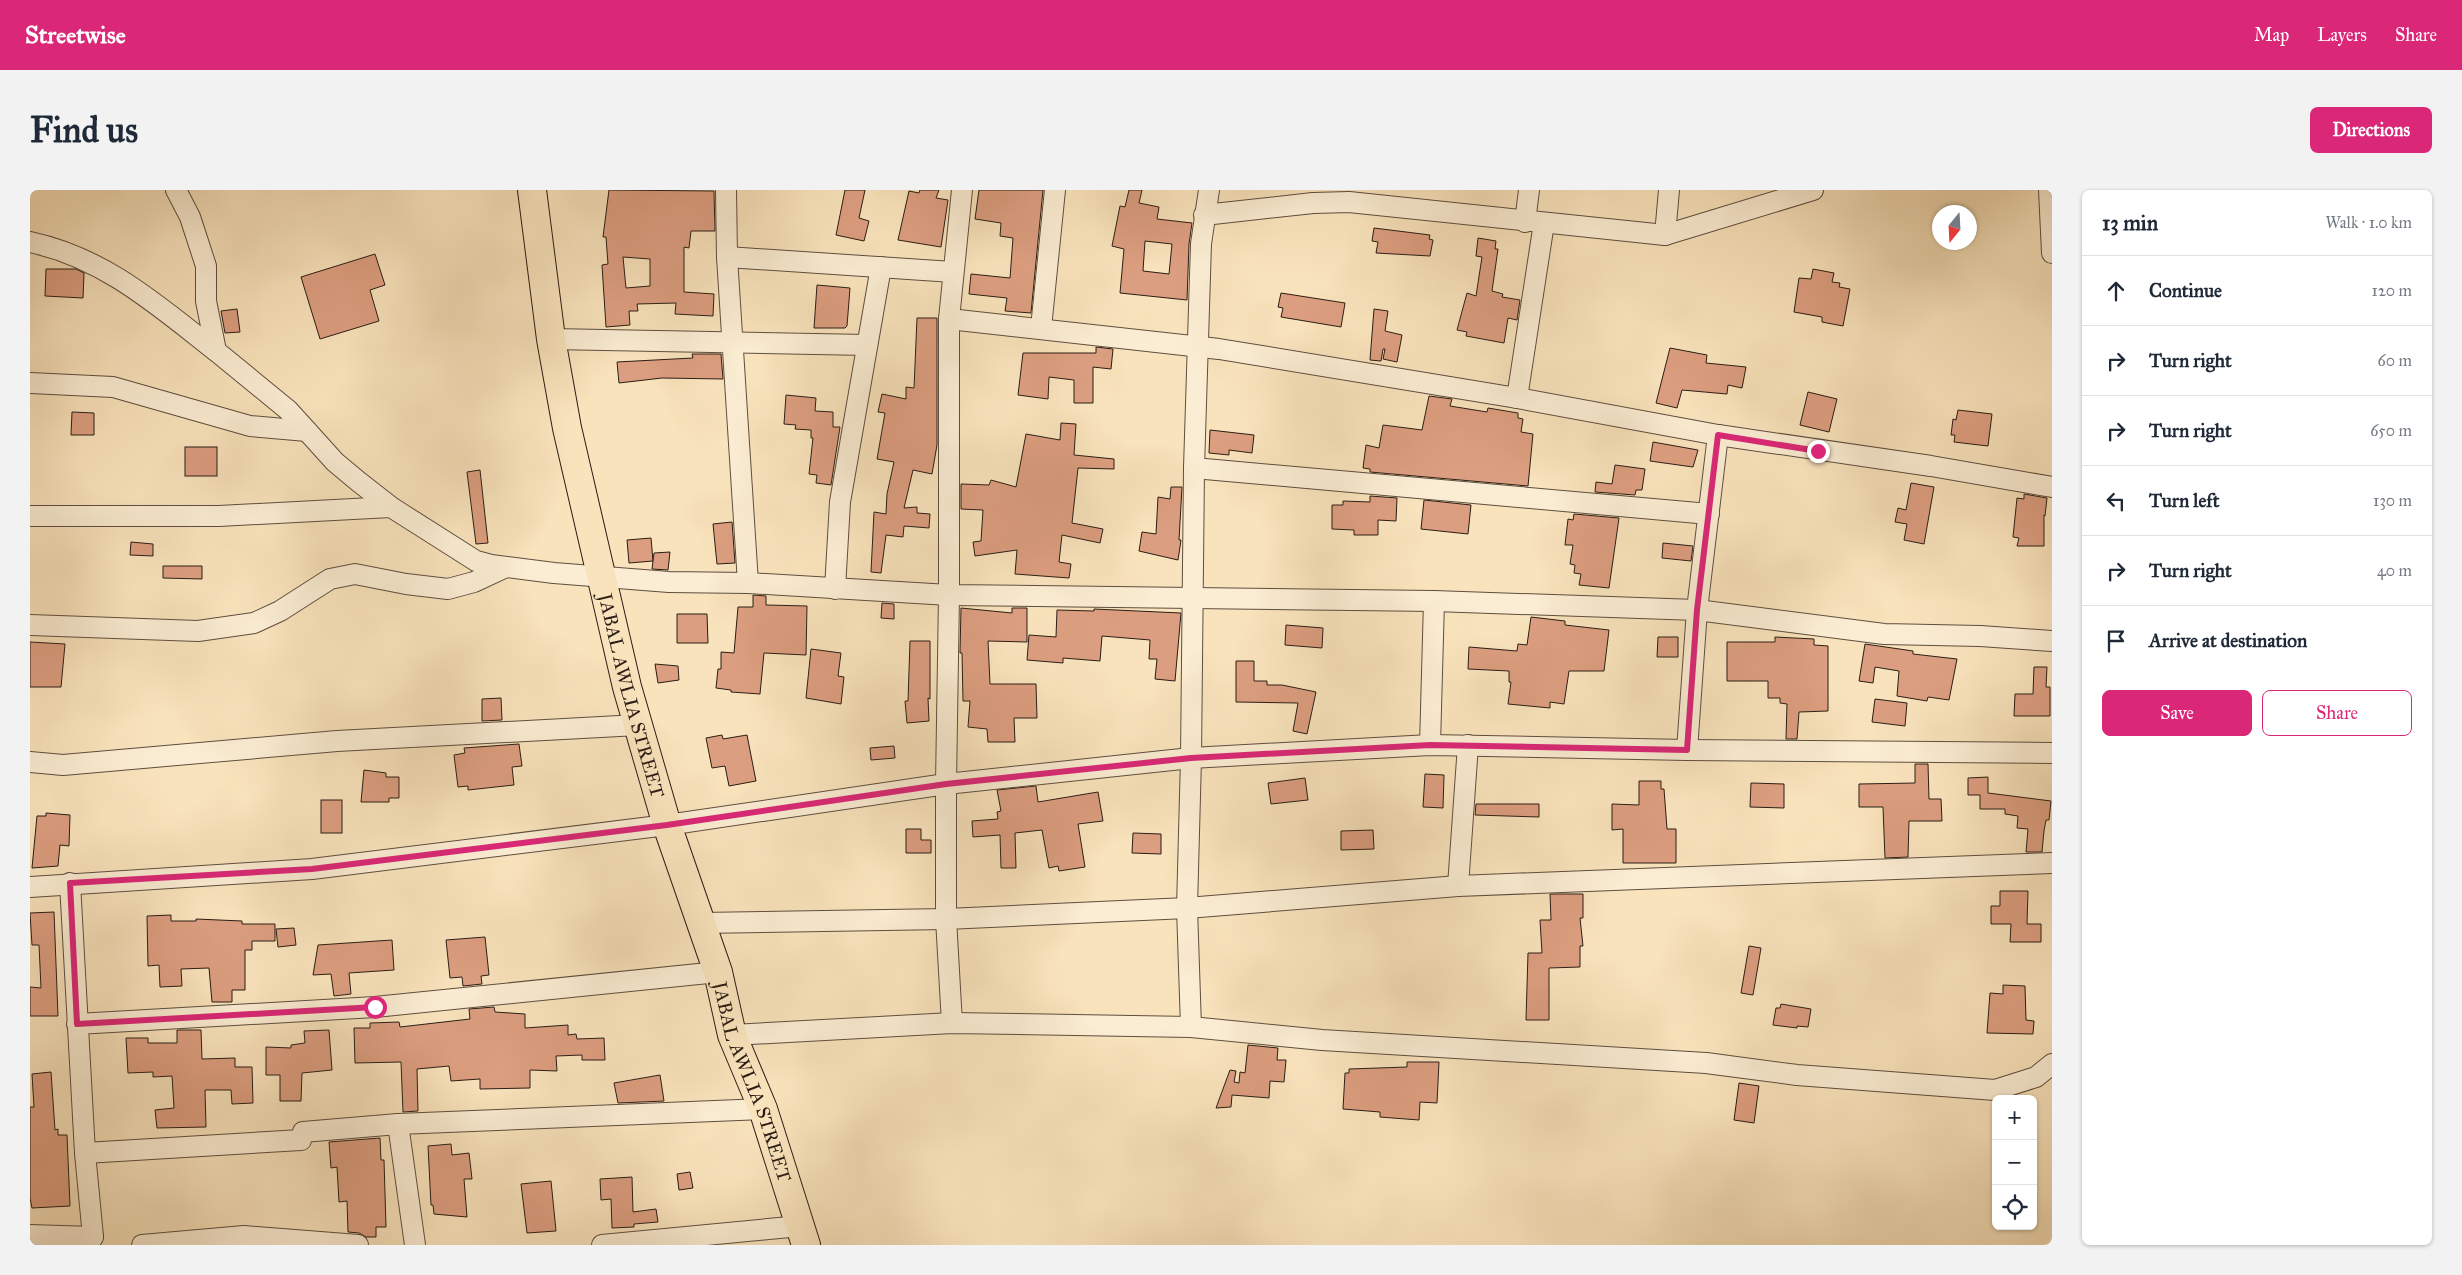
<!DOCTYPE html>
<html lang="en">
<head>
<meta charset="utf-8">
<style>
  body { margin:0; font-family:"IM FELL Great Primer",serif; background:#f2f2f3; color:#1f2937 }
  .controls { position:absolute; right:15px; bottom:15px; display:grid; overflow:hidden; border-radius:8px; box-shadow:0 1px 4px #0004 }
  .controls button { width:45px; height:45px; display:grid; place-items:center; padding:0; border:0; border-bottom:1px solid #e0e1e3; background:#fff; color:#1f2937; font:25px sans-serif }
  .compass { position:absolute; left:1902px; top:15px; width:45px; height:45px; border-radius:50%; background:#fff; box-shadow:0 1px 4px #0004; rotate:198deg }
  .stop { position:absolute; width:15px; height:15px; margin:-11px; border:4px solid #db2777; border-radius:50%; background:#fff }
  .stop.end { background:#db2777; border-color:#fff; box-shadow:0 1px 5px #0008 }
  .list { margin:0; padding:0; list-style:none }
  h2 { display:flex; justify-content:space-between; align-items:center; height:65px; margin:0; padding:0 20px; font-size:21px }
  h2 small { font-size:16px; font-weight:400; color:#747a83 }
  .list li { display:grid; grid-template-columns:32px 1fr auto; gap:15px; align-items:center; box-sizing:border-box; height:70px; padding:0 20px; border-top:1px solid #e0e1e3 }
  .list b { display:block; font-size:19px; white-space:nowrap }
  .list em { font-size:16px; font-style:normal; color:#747a83 }
  .actions { display:flex; gap:10px; padding:15px 20px }
  .actions a { flex:1; padding:11px 0; border:1px solid #db2777; border-radius:8px; text-align:center; font-size:18px; color:#db2777 }
  .actions .main { background:#db2777; color:#fff }
  .icon { flex:none; width:28px; height:28px; fill:none; stroke:currentColor; stroke-width:2; stroke-linecap:round; stroke-linejoin:round }
  .map { position:relative; flex:none; width:2022px; height:1055px; overflow:hidden; border-radius:8px }
  header { display:flex; align-items:center; gap:30px; box-sizing:border-box; height:70px; padding:0 25px; background:#db2777; color:#fff }
  header strong { font-size:24px }
  nav { display:flex; gap:28px; margin-inline-start:auto; font-size:18px }
  .intro { display:flex; align-items:center; justify-content:space-between; box-sizing:border-box; height:120px; padding:0 30px }
  h1 { margin:0; font-size:35px }
  .button { padding:12px 22px; border-radius:8px; background:#db2777; color:#fff; font-size:18px; font-weight:700 }
  main { display:flex; gap:30px; padding:0 30px }
  aside { flex:1; background:#fff; border-radius:8px; box-shadow:0 1px 4px #0004 }
  .map>svg:first-child { display:block }
</style>
</head>
<body>
<header>
<strong>Streetwise</strong>
<nav><a>Map</a><a>Layers</a><a>Share</a></nav>
</header>
<div class="intro"><h1>Find us</h1><a class="button">Directions</a></div>
<main>
<div class="map">
<svg width="2022" height="1055" viewBox="0 0 2022 1055">
  <rect width="100%" height="100%" fill="#f9e3bc"/>
  <filter id="stains"><feTurbulence type="fractalNoise" baseFrequency=".004" numOctaves="4"/><feColorMatrix values="0 0 0 0 .2 0 0 0 0 .09 0 0 0 0 .02 0 0 0 .5 -.17"/></filter>
  <radialGradient id="worn" r=".72"><stop offset=".6" stop-color="#630" stop-opacity="0"/><stop offset="1" stop-color="#630" stop-opacity=".3"/></radialGradient>
  <g fill="#dc9e80" stroke="#2a1d15" fill-rule="evenodd">
    <path d="M 579,0 L 684,1 L 685,41 L 661,41 L 659,58 L 654,57 L 654,102 L 684,104 L 683,126 L 645,124 L 646,113 L 607,114 L 608,121 L 599,121 L 600,135 L 576,137 L 572,75 L 578,74 L 576,47 L 573,47 ZM 593,67 L 620,69 L 620,96 L 596,98 Z"/>
    <polygon points="815,0 835,0 829,28 839,31 834,51 806,45"/>
    <polygon points="890,0 909,0 906,8 918,10 911,57 868,50 879,1 889,3"/>
    <polygon points="949,0 1013,0 1001,123 975,121 977,108 939,104 941,84 980,88 983,48 970,46 971,33 945,29"/>
    <path d="M 1099,0 L 1112,0 L 1109,13 L 1129,17 L 1127,29 L 1162,33 L 1159,54 L 1157,110 L 1090,103 L 1094,59 L 1082,56 L 1090,16 L 1095,17 ZM 1115,51 L 1142,54 L 1139,84 L 1113,81 Z"/>
    <polygon points="1344,38 1400,45 1399,49 1403,50 1400,66 1346,63 1348,52 1342,51"/>
    <polygon points="1448,48 1466,51 1465,59 1468,59 1462,101 1473,104 1472,107 1490,110 1487,130 1478,128 1474,153 1436,146 1437,142 1427,140 1437,103 1446,106 1452,67 1446,66"/>
    <polygon points="345,64 355,95 340,100 349,131 290,149 271,87"/>
    <polygon points="16,79 46,79 54,83 53,108 15,106"/>
    <polygon points="1783,79 1804,83 1802,92 1810,93 1809,97 1820,99 1813,136 1792,132 1792,127 1764,122 1769,88 1781,89"/>
    <polygon points="787,95 820,98 817,136 815,138 784,138"/>
    <polygon points="1251,103 1315,113 1311,137 1251,127 1253,118 1248,117"/>
    <polygon points="207,119 210,142 195,143 191,121"/>
    <polygon points="1344,119 1358,121 1355,141 1372,145 1367,172 1353,169 1355,159 1353,159 1351,171 1340,170"/>
    <polygon points="887,128 907,128 907,255 902,284 883,280 874,318 887,317 887,323 900,324 899,338 874,336 873,347 856,345 851,383 841,382 844,322 856,324 857,304 864,272 847,269 855,223 848,222 852,204 876,209 876,197 884,198"/>
    <polygon points="1066,157 1083,159 1081,179 1063,177 1063,213 1044,213 1044,190 1019,187 1018,209 988,205 993,163 1066,163"/>
    <polygon points="1640,158 1677,165 1676,173 1716,177 1712,198 1698,195 1697,204 1652,200 1647,218 1626,213"/>
    <polygon points="662,164 691,164 693,189 632,188 589,193 587,172 663,168"/>
    <polygon points="1778,202 1807,209 1799,242 1770,235"/>
    <polygon points="756,205 786,208 785,221 803,222 803,237 810,237 801,295 786,293 787,285 779,284 783,248 781,248 781,240 765,239 766,235 754,234"/>
    <polygon points="1399,206 1422,209 1420,216 1457,222 1458,218 1488,223 1488,228 1493,229 1491,242 1503,244 1498,296 1340,282 1340,279 1333,278 1336,255 1349,258 1353,235 1392,240"/>
    <polygon points="1928,220 1962,224 1958,256 1924,252 1925,245 1921,245 1923,229 1926,230"/>
    <polygon points="42,222 64,223 64,245 41,245"/>
    <polygon points="1031,233 1046,234 1044,265 1084,269 1084,279 1048,278 1042,333 1073,339 1070,353 1032,345 1029,372 1041,374 1039,388 985,384 987,360 945,366 943,352 951,351 953,320 931,319 931,294 959,295 961,290 986,297 996,244 1030,250"/>
    <polygon points="1180,240 1224,245 1222,263 1199,260 1199,265 1179,263"/>
    <polygon points="1623,252 1668,260 1663,277 1620,271"/>
    <rect x="155" y="257" width="32" height="29"/>
    <polygon points="1585,275 1615,279 1612,300 1606,300 1605,305 1565,302 1566,292 1582,294"/>
    <polygon points="450,280 458,353 446,354 437,282"/>
    <polygon points="1881,293 1904,297 1894,354 1874,350 1877,334 1865,332 1868,318 1876,320"/>
    <polygon points="1141,297 1152,297 1149,350 1151,350 1148,370 1109,361 1112,342 1126,344 1128,307 1140,309"/>
    <polygon points="1994,304 2017,308 2015,326 2014,325 2014,356 1987,356 1989,348 1983,347 1987,308 1994,309"/>
    <polygon points="1340,306 1367,308 1366,331 1348,330 1348,345 1324,345 1324,340 1302,339 1302,315 1313,315 1313,311 1340,312"/>
    <polygon points="1394,310 1441,315 1438,344 1391,339"/>
    <polygon points="1544,324 1589,328 1579,398 1549,395 1551,384 1544,383 1545,375 1540,374 1543,355 1535,355 1538,329 1543,330"/>
    <polygon points="702,332 705,373 687,374 683,334"/>
    <polygon points="621,348 623,371 599,373 597,350"/>
    <polygon points="101,352 123,354 123,366 100,365"/>
    <polygon points="1633,353 1663,356 1661,371 1632,368"/>
    <polygon points="640,362 638,380 622,379 624,363"/>
    <polygon points="133,376 172,376 172,389 133,388"/>
    <polygon points="723,405 736,406 736,415 777,416 776,465 734,463 730,504 701,502 701,500 686,498 688,479 691,479 691,462 704,463 708,417 723,417"/>
    <polygon points="852,413 864,414 864,429 851,428"/>
    <polygon points="931,418 982,423 982,418 997,418 997,452 958,451 960,494 1006,494 1007,528 984,528 985,552 958,552 957,539 938,537 940,511 933,511 932,463 930,463"/>
    <polygon points="1064,419 1151,423 1145,491 1125,489 1127,469 1119,469 1120,450 1072,446 1070,471 1033,468 1033,473 997,470 999,445 1026,447 1027,420 1064,421"/>
    <polygon points="647,424 677,424 678,453 647,453"/>
    <polygon points="1501,427 1535,431 1535,435 1579,440 1574,481 1539,481 1534,514 1520,512 1520,518 1478,514 1481,492 1479,492 1479,481 1438,479 1439,457 1487,461 1488,454 1497,455"/>
    <polygon points="1256,435 1293,438 1292,458 1255,455"/>
    <polygon points="1628,447 1648,447 1648,467 1627,467"/>
    <polygon points="1745,447 1784,449 1784,455 1798,456 1798,521 1769,522 1767,549 1756,549 1757,514 1750,513 1750,508 1738,508 1738,491 1697,491 1697,452 1745,452"/>
    <polygon points="880,451 900,451 900,509 898,508 899,531 877,533 875,511 878,511"/>
    <polygon points="0,452 35,454 31,497 0,497"/>
    <polygon points="1835,454 1883,461 1883,464 1927,469 1919,510 1898,507 1897,511 1867,506 1869,481 1845,477 1843,493 1829,491"/>
    <polygon points="781,459 811,463 808,486 814,487 811,514 776,508"/>
    <polygon points="1206,471 1224,471 1224,491 1237,491 1237,495 1252,495 1286,502 1277,544 1263,541 1268,513 1206,512"/>
    <polygon points="625,474 648,476 649,490 628,493"/>
    <polygon points="2004,477 2017,477 2016,497 2020,497 2020,526 1984,526 1985,504 2003,504"/>
    <polygon points="471,508 472,530 452,531 452,509"/>
    <polygon points="1845,509 1877,513 1875,536 1842,532"/>
    <polygon points="692,545 693,549 717,545 726,591 699,596 695,576 682,578 676,548"/>
    <polygon points="489,554 492,576 482,577 484,595 438,600 438,596 428,597 424,565 435,563 434,558"/>
    <polygon points="864,556 865,568 841,570 840,558"/>
    <polygon points="1885,574 1898,574 1899,609 1911,609 1912,631 1879,631 1878,667 1855,668 1853,617 1829,617 1829,594 1885,593"/>
    <polygon points="334,580 356,583 356,587 369,587 369,608 359,608 359,612 331,612"/>
    <polygon points="1395,584 1414,585 1413,618 1393,617"/>
    <polygon points="1958,587 1958,603 2021,611 2019,630 2016,630 2014,641 2012,662 1996,662 1998,639 1987,638 1988,626 1975,624 1975,619 1950,619 1950,605 1938,605 1938,588"/>
    <polygon points="1275,588 1278,610 1241,614 1238,593"/>
    <polygon points="1609,591 1631,591 1631,599 1634,599 1637,639 1646,639 1646,673 1593,673 1593,639 1582,640 1582,614 1609,615"/>
    <polygon points="1721,593 1754,594 1754,618 1720,617"/>
    <polygon points="1006,596 1008,612 1068,602 1073,631 1048,634 1055,677 1029,681 1028,676 1019,678 1012,640 985,643 986,678 971,678 970,645 943,647 942,631 968,629 967,622 971,621 967,600"/>
    <rect x="291" y="610" width="21" height="33"/>
    <polygon points="1446,614 1509,614 1509,627 1445,625"/>
    <polygon points="16,623 40,625 39,656 30,655 28,676 2,678 7,626 16,626"/>
    <polygon points="876,639 891,639 891,650 901,650 901,663 876,663"/>
    <polygon points="1343,640 1344,659 1311,660 1311,641"/>
    <polygon points="1103,643 1131,644 1131,664 1102,663"/>
    <polygon points="1970,701 1998,701 1997,734 2011,734 2011,752 1980,752 1981,734 1961,734 1961,716 1970,716"/>
    <polygon points="1520,704 1553,704 1553,728 1550,728 1553,756 1550,756 1550,777 1519,778 1519,830 1496,830 1498,763 1512,763 1510,730 1521,730"/>
    <polygon points="24,722 28,826 0,826 0,797 11,798 9,755 2,755 0,723"/>
    <polygon points="141,725 141,731 166,731 166,729 212,731 212,734 245,734 245,751 222,751 222,760 215,760 215,800 202,800 202,812 182,812 179,778 151,779 152,796 130,797 129,775 118,776 117,726"/>
    <polygon points="264,738 266,755 248,757 246,739"/>
    <polygon points="455,747 459,785 451,786 452,794 433,796 432,787 420,788 416,750"/>
    <polygon points="362,750 364,780 319,783 321,804 304,806 301,784 283,785 288,755"/>
    <polygon points="1719,756 1731,758 1723,805 1711,803"/>
    <polygon points="1973,795 1995,796 1996,830 2004,831 2003,844 1957,843 1960,803 1973,804"/>
    <polygon points="1751,814 1781,819 1778,837 1767,836 1767,838 1743,835 1746,818 1750,818"/>
    <polygon points="464,817 465,822 495,824 495,838 538,835 538,845 546,844 547,849 574,848 575,870 552,870 552,865 526,866 527,881 500,880 500,898 450,899 450,889 421,891 419,876 387,879 388,921 373,922 371,872 325,873 324,838 340,838 340,833 369,832 370,837 440,829 439,819"/>
    <polygon points="147,840 171,840 172,869 205,868 205,877 222,877 223,913 202,914 201,900 175,900 176,937 127,938 125,920 144,918 142,886 123,887 123,882 98,883 96,848 118,848 118,853 147,853"/>
    <polygon points="299,840 302,880 272,883 271,911 250,911 250,885 236,885 236,857 261,858 261,855 275,853 274,841"/>
    <polygon points="1218,855 1248,858 1247,870 1256,870 1254,892 1240,891 1239,908 1202,905 1201,917 1186,918 1200,880 1206,881 1204,892 1209,893 1210,882 1215,883"/>
    <polygon points="1377,872 1409,872 1407,913 1390,912 1389,930 1350,927 1350,922 1313,919 1315,883 1319,883 1319,879 1377,877"/>
    <polygon points="21,882 25,940 28,939 28,945 37,945 40,1016 2,1018 0,1008 0,917 4,917 2,884"/>
    <polygon points="630,885 634,911 588,913 584,893"/>
    <polygon points="1709,893 1729,896 1724,933 1704,930"/>
    <polygon points="350,948 351,970 354,970 356,1037 346,1037 346,1047 336,1047 329,1043 318,1042 317,1011 309,1012 307,977 301,978 299,952"/>
    <polygon points="421,954 422,965 439,963 442,989 434,989 437,1027 404,1024 403,1015 401,1015 398,956"/>
    <polygon points="660,982 663,998 649,1000 647,984"/>
    <polygon points="602,987 603,1022 626,1019 628,1032 604,1034 604,1037 582,1038 581,1009 571,1010 570,989"/>
    <polygon points="521,991 526,1041 497,1043 491,994"/>
  </g>
  <g fill="none" stroke-linecap="round" stroke-linejoin="round">
    <g stroke="#5e4e3f" stroke-width="22">
      <g id="street">
        <polyline points="146,0 160,27 176,76 176,111 186,161 258,220 305,272 329,292 361,317 446,371 461,375 524,383 639,392 718,393 919,405 1404,411 1667,420 1854,444 1950,446 2022,451"/>
        <polyline points="696,0 697,67 718,393"/>
        <polyline points="2019,0 2022,63"/>
        <polyline points="1174,25 1283,13 1319,12 1635,45 1783,0"/>
        <polyline points="1495,32 1499,0"/>
        <polyline points="1635,45 1639,0"/>
        <path d="M 0,52 C 75,68 127,115 186,161"/>
        <polyline points="697,67 923,82"/>
        <polyline points="919,129 1189,159 1487,208 1688,245 1901,276 2022,297"/>
        <polyline points="1011,138 1025,0"/>
        <polyline points="521,149 837,155"/>
        <polyline points="0,193 83,197 220,236 277,241"/>
        <polyline points="1487,208 1514,33"/>
        <polyline points="1164,278 1679,324"/>
        <polyline points="0,326 189,326 361,317"/>
        <polyline points="805,399 810,312 851,77"/>
        <polyline points="0,435 168,441 224,433 250,421 300,389 325,384 376,394 418,399 444,392 476,377"/>
        <polyline points="1400,555 1404,411"/>
        <polyline points="1657,560 1667,420 1688,245"/>
        <polyline points="0,572 33,575 307,551 608,535"/>
        <polyline points="40,693 55,963 63,1047 57,1055"/>
        <polyline points="1428,696 1438,555"/>
        <polyline points="0,697 282,679 637,635 916,594 1161,568 1400,555 1657,560 2022,563"/>
        <polyline points="669,733 916,729 1157,718 1428,696 2022,673"/>
        <polyline points="922,833 916,729 916,594 919,405 919,129 932,0"/>
        <polyline points="47,834 345,817 688,782"/>
        <polyline points="1161,837 1157,718 1161,568 1164,278 1171,54 1179,0"/>
        <polyline points="702,845 922,833 1161,837 1292,850 1676,873 1767,885 1965,900 2006,887 2022,874"/>
        <polyline points="368,934 385,1055"/>
        <polyline points="55,963 271,950 273,942 368,934 733,919"/>
        <polyline points="0,1045 63,1047"/>
        <polyline points="112,1055 214,1046 328,1055"/>
        <polyline points="572,1055 770,1036"/>
      </g>
    </g>
    <g stroke="#2a1d15" stroke-width="30">
      <g id="highway">
        <path id="s1" d="M 502,0 L 521,149 L 537,238 L 597,497 L 637,635 L 688,782 L 702,845 L 733,919 L 776,1055"/>
      </g>
    </g>
    <use href="#street" stroke="#fbedd3" stroke-width="20"/>
    <use href="#highway" stroke="#f9e3bc" stroke-width="28"/>
  </g>
  <g fill="none" stroke-linecap="round" stroke-linejoin="round">
    <polyline stroke="#db2777" stroke-width="6" points="345,817 47,834 40,693 282,679 637,635 916,594 1161,568 1400,555 1657,560 1667,420 1688,245 1788,261"/>
  </g>
  <g text-anchor="middle" stroke-width="4.5" stroke-linejoin="round" paint-order="stroke">
    <g font-size="19" fill="#2a1d15" stroke="#fbedd3">
      <text dy="7" stroke="none"><textPath href="#s1" startOffset="516">JABAL AWLIA STREET</textPath></text>
      <text dy="7" stroke="none"><textPath href="#s1" startOffset="921">JABAL AWLIA STREET</textPath></text>
    </g>
  </g>
  <rect width="100%" height="100%" filter="url(#stains)"/>
  <rect width="100%" height="100%" fill="url(#worn)"/>
</svg>
<div class="controls">
<button>+</button>
<button>−</button>
<button><svg class="icon" aria-label="locate" viewBox="0 0 24 24"><circle cx="12" cy="12" r="6"/><path d="M12 2v4M12 18v4M2 12h4M18 12h4"/></svg></button>
</div>
<svg class="compass" viewBox="-18 -18 36 36"><path d="M0-13l5 13h-10z" fill="#e53935"/><path d="M0 13l5-13h-10z" fill="#747a83"/></svg>
<div class="stop" style="left:345px;top:817px"></div>
<div class="stop end" style="left:1788px;top:261px"></div>
</div>
<aside>
<h2>13 min<small>Walk · 1.0 km</small></h2>
<ul class="list">
<li><svg class="icon" aria-label="ahead" viewBox="0 0 24 24"><path d="M12 20V5M6 11l6-6 6 6"/></svg><div><b>Continue</b></div><em>120 m</em></li>
<li><svg class="icon" aria-label="right" viewBox="0 0 24 24"><path d="M7 20v-9h11M14 6l5 5-5 5"/></svg><div><b>Turn right</b></div><em>60 m</em></li>
<li><svg class="icon" aria-label="right" viewBox="0 0 24 24"><path d="M7 20v-9h11M14 6l5 5-5 5"/></svg><div><b>Turn right</b></div><em>650 m</em></li>
<li><svg class="icon" aria-label="left" viewBox="0 0 24 24"><path d="M17 20v-9H6M10 6l-5 5 5 5"/></svg><div><b>Turn left</b></div><em>130 m</em></li>
<li><svg class="icon" aria-label="right" viewBox="0 0 24 24"><path d="M7 20v-9h11M14 6l5 5-5 5"/></svg><div><b>Turn right</b></div><em>40 m</em></li>
<li><svg class="icon" aria-label="arrive" viewBox="0 0 24 24"><path d="M6 21V4h12l-3 4 3 4H6"/></svg><div><b>Arrive at destination</b></div></li>
</ul>
<div class="actions"><a class="main">Save</a><a>Share</a></div>
</aside>
</main>
</body>
</html>
